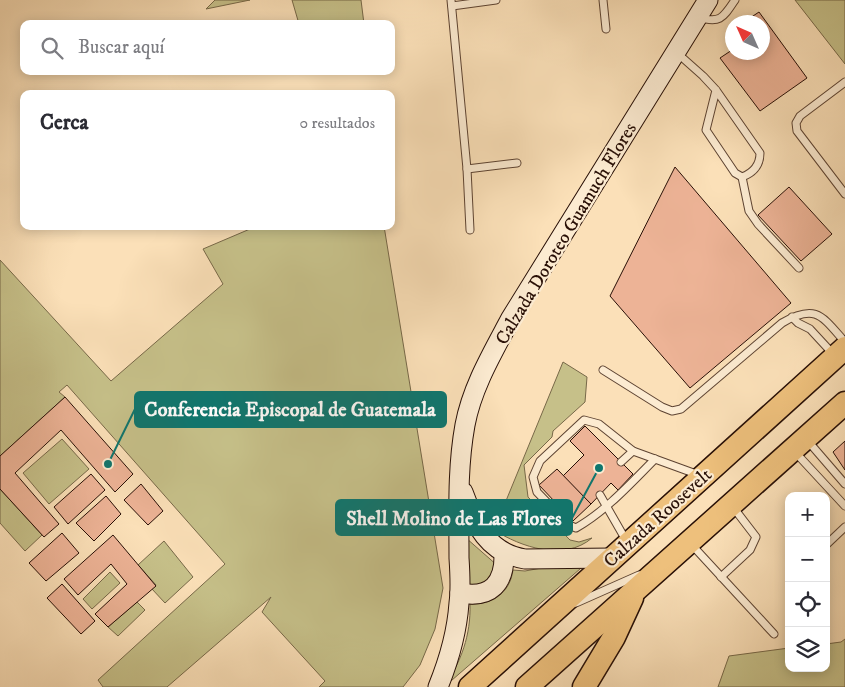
<!DOCTYPE html>
<html lang="es">
<head>
<meta charset="utf-8">
<style>
  body { margin:0; font-family:"IM FELL DW Pica",serif; background:#f2f2f3; color:#2b2b33 }
  .controls { position:absolute; right:15px; bottom:15px; display:grid; overflow:hidden; border-radius:10px; box-shadow:0 2px 12px #0003 }
  .controls button { width:45px; height:45px; display:grid; place-items:center; padding:0; border:0; border-bottom:1px solid #e1e1e2; background:#fff; color:#2b2b33; font:25px sans-serif }
  .compass { position:absolute; left:725px; top:15px; width:45px; height:45px; border-radius:50%; background:#fff; box-shadow:0 2px 12px #0003; rotate:315deg }
  .list { margin:0; padding:0; list-style:none }
  h2 { display:flex; justify-content:space-between; align-items:center; height:65px; margin:0; padding:0 20px; font-size:21px }
  h2 small { font-size:16px; font-weight:400; color:#7c7c81 }
  .icon { flex:none; width:28px; height:28px; fill:none; stroke:currentColor; stroke-width:2; stroke-linecap:round; stroke-linejoin:round }
  .map { position:relative; flex:none; width:845px; height:687px; overflow:hidden }
  .search { position:absolute; background:#fff; box-shadow:0 2px 12px #0003; left:20px; top:20px; width:375px; height:55px; display:flex; align-items:center; gap:12px; box-sizing:border-box; padding:0 18px; border-radius:10px; color:#7c7c81; font-size:19px }
  .panel { position:absolute; background:#fff; box-shadow:0 2px 12px #0003; left:20px; top:90px; width:375px; height:140px; border-radius:10px }
  .map>svg:first-child { display:block }
</style>
</head>
<body>
<div class="map">
<svg width="845" height="687" viewBox="0 0 845 687">
  <rect width="100%" height="100%" fill="#fbe0b8"/>
  <filter id="stains"><feTurbulence type="fractalNoise" baseFrequency=".004" numOctaves="4"/><feColorMatrix values="0 0 0 0 .2 0 0 0 0 .09 0 0 0 0 .02 0 0 0 .5 -.17"/></filter>
  <radialGradient id="worn" r=".72"><stop offset=".6" stop-color="#630" stop-opacity="0"/><stop offset="1" stop-color="#630" stop-opacity=".3"/></radialGradient>
  <g fill="#c6c089" stroke="#776848">
    <polygon points="215,0 250,0 206,9"/>
    <polygon points="292,0 361,0 364,24 299,24"/>
    <polygon points="795,0 845,0 845,64"/>
    <polygon points="257,226 384,226 443,588 435,629 420,665 403,687 319,687 325,681 262,612 271,597 167,687 103,687 98,680 225,564 67,385 59,392 65,397 0,456 0,260 111,381 223,284 203,249"/>
    <path d="M 563,362 L 587,377 L 585,402 L 553,431 L 552,437 L 524,465 L 528,497 L 570,540 L 579,542 L 592,538 C 564,562 521,547 494,530 Z"/>
    <polygon points="62,439 89,469 49,504 23,473"/>
    <polygon points="0,489 42,535 25,551 0,523"/>
    <polygon points="466,538 498,566 495,581 468,587"/>
    <polygon points="164,541 193,577 165,603 152,589 156,585 138,565"/>
    <path d="M 588,562 L 444,687 C 461,662 471,635 470,604 C 492,605 510,593 513,570 L 525,571 L 558,565 Z"/>
    <polygon points="110,572 120,583 92,609 83,599"/>
    <polygon points="137,602 145,610 118,636 108,627"/>
    <polygon points="845,639 845,687 718,687 729,656 789,648 789,668 826,668 826,644 841,642"/>
  </g>
  <g fill="#edb396" stroke="#280f06">
    <polygon points="759,12 807,78 760,111 720,58 732,50 732,52 762,52 762,22 744,22"/>
    <polygon points="675,167 791,303 690,388 610,296"/>
    <polygon points="789,187 832,234 801,261 758,215"/>
    <polygon points="65,397 133,474 115,492 61,430 15,473 59,524 44,537 0,489 0,456"/>
    <polygon points="585,426 633,474 618,490 611,483 591,504 563,476 584,455 570,441"/>
    <polygon points="845,441 845,470 833,452"/>
    <polygon points="557,469 591,504 573,521 539,485"/>
    <polygon points="91,474 105,490 68,524 54,507"/>
    <polygon points="141,484 163,511 148,525 124,500"/>
    <polygon points="106,496 121,514 94,541 76,523"/>
    <polygon points="62,533 79,553 46,581 29,563"/>
    <polygon points="113,535 156,586 108,627 95,614 127,584 111,564 78,595 64,579"/>
    <polygon points="62,584 95,621 81,634 47,598"/>
  </g>
  <g fill="none" stroke-linecap="round" stroke-linejoin="round">
    <g stroke="#5d4332" stroke-width="9">
      <g id="service">
        <polyline points="451,0 467,169 470,230"/>
        <polyline points="603,0 606,29"/>
        <polyline points="452,6 496,0"/>
        <path d="M 698,17 C 720,24 723,18 735,0"/>
        <path d="M 676,52 L 703,76 L 716,90 L 760,153 C 760,165 753,173 742,177 L 735,173 L 706,130 L 716,90"/>
        <polyline points="845,82 800,116 796,123 797,131 845,194"/>
        <polyline points="467,169 517,163"/>
        <polyline points="742,177 749,211 758,224 799,268"/>
        <polyline points="792,317 798,323 810,329 834,355"/>
        <path d="M 603,370 L 662,407 L 672,411 L 681,409 L 782,323 C 816,303 822,316 845,342"/>
        <polyline points="807,440 845,484"/>
        <path d="M 633,451 L 599,424 L 584,420 L 540,461 L 533,477 L 537,492 L 569,525 L 576,528 C 606,511 631,483 655,459"/>
        <polyline points="795,452 845,506"/>
        <polyline points="621,462 633,451 699,475"/>
        <polyline points="600,495 627,542"/>
        <polyline points="691,544 774,634"/>
        <polyline points="826,545 845,527"/>
        <polyline points="721,577 750,550 756,537 733,507"/>
        <polyline points="576,603 639,575"/>
      </g>
    </g>
    <g stroke="#280f06" stroke-width="21">
      <g id="secondary">
        <path d="M 463,492 C 475,525 488,553 525,559 L 612,558"/>
        <path d="M 460,593 C 491,599 505,583 504,553"/>
        <path d="M 438,687 C 449,660 457,632 459,603 C 461,588 460,573 459,558 C 459,513 457,469 465,425 C 472,387 493,352 511,318 L 708,0"/>
      </g>
    </g>
    <g stroke="#280f06" stroke-width="25">
      <g id="trunk">
        <polyline points="470,687 845,348"/>
        <polyline points="527,687 845,403"/>
        <polyline points="584,687 614,637 632,598"/>
      </g>
    </g>
    <use href="#service" stroke="#fcebd1" stroke-width="7"/>
    <use href="#secondary" stroke="#fcebd1" stroke-width="19"/>
    <use href="#trunk" stroke="#eec07c" stroke-width="22"/>
  </g>
  <g text-anchor="middle" stroke-width="4.5" stroke-linejoin="round" paint-order="stroke">
    <g font-size="19" fill="#280f06" stroke="#fcebd1">
      <text transform="translate(565 233) rotate(-59)" y="7">Calzada Doroteo Guamuch Flores</text>
      <text transform="translate(657 517) rotate(-42)" y="7">Calzada Roosevelt</text>
    </g>
  </g>
  <path fill="none" stroke="#0f766e" stroke-width="2" d="M108 464L135 409M599 468L572 518"/>
  <g fill="#0f766e" stroke="#fcebd1" stroke-width="2">
    <circle cx="108" cy="464" r="5"/>
    <circle cx="599" cy="468" r="5"/>
  </g>
  <g fill="#0f766e" stroke="#0f766e" stroke-width="2">
    <rect x="135" y="392" width="311" height="35" rx="5"/>
    <rect x="336" y="500" width="236" height="35" rx="5"/>
  </g>
  <g font-size="20" text-anchor="middle" font-weight="bold" fill="#fff">
    <text x="290" y="416">Conferencia Episcopal de Guatemala</text>
    <text x="454" y="525">Shell Molino de Las Flores</text>
  </g>
  <rect width="100%" height="100%" filter="url(#stains)"/>
  <rect width="100%" height="100%" fill="url(#worn)"/>
</svg>
<div class="controls">
<button>+</button>
<button>−</button>
<button><svg class="icon" aria-label="locate" viewBox="0 0 24 24"><circle cx="12" cy="12" r="6"/><path d="M12 2v4M12 18v4M2 12h4M18 12h4"/></svg></button>
<button><svg class="icon" aria-label="layers" viewBox="0 0 24 24"><path d="M12 4l9 5-9 5-9-5zM3 14l9 5 9-5"/></svg></button>
</div>
<svg class="compass" viewBox="-18 -18 36 36"><path d="M0-13l5 13h-10z" fill="#e53935"/><path d="M0 13l5-13h-10z" fill="#7c7c81"/></svg>
<div class="search"><svg class="icon" aria-label="search" viewBox="0 0 24 24"><circle cx="10" cy="10" r="6"/><path d="M15 15l6 6"/></svg>Buscar aquí</div>
<section class="panel">
<h2>Cerca<small>0 resultados</small></h2>
<ul class="list">
</ul>
</section>
</div>
</body>
</html>
